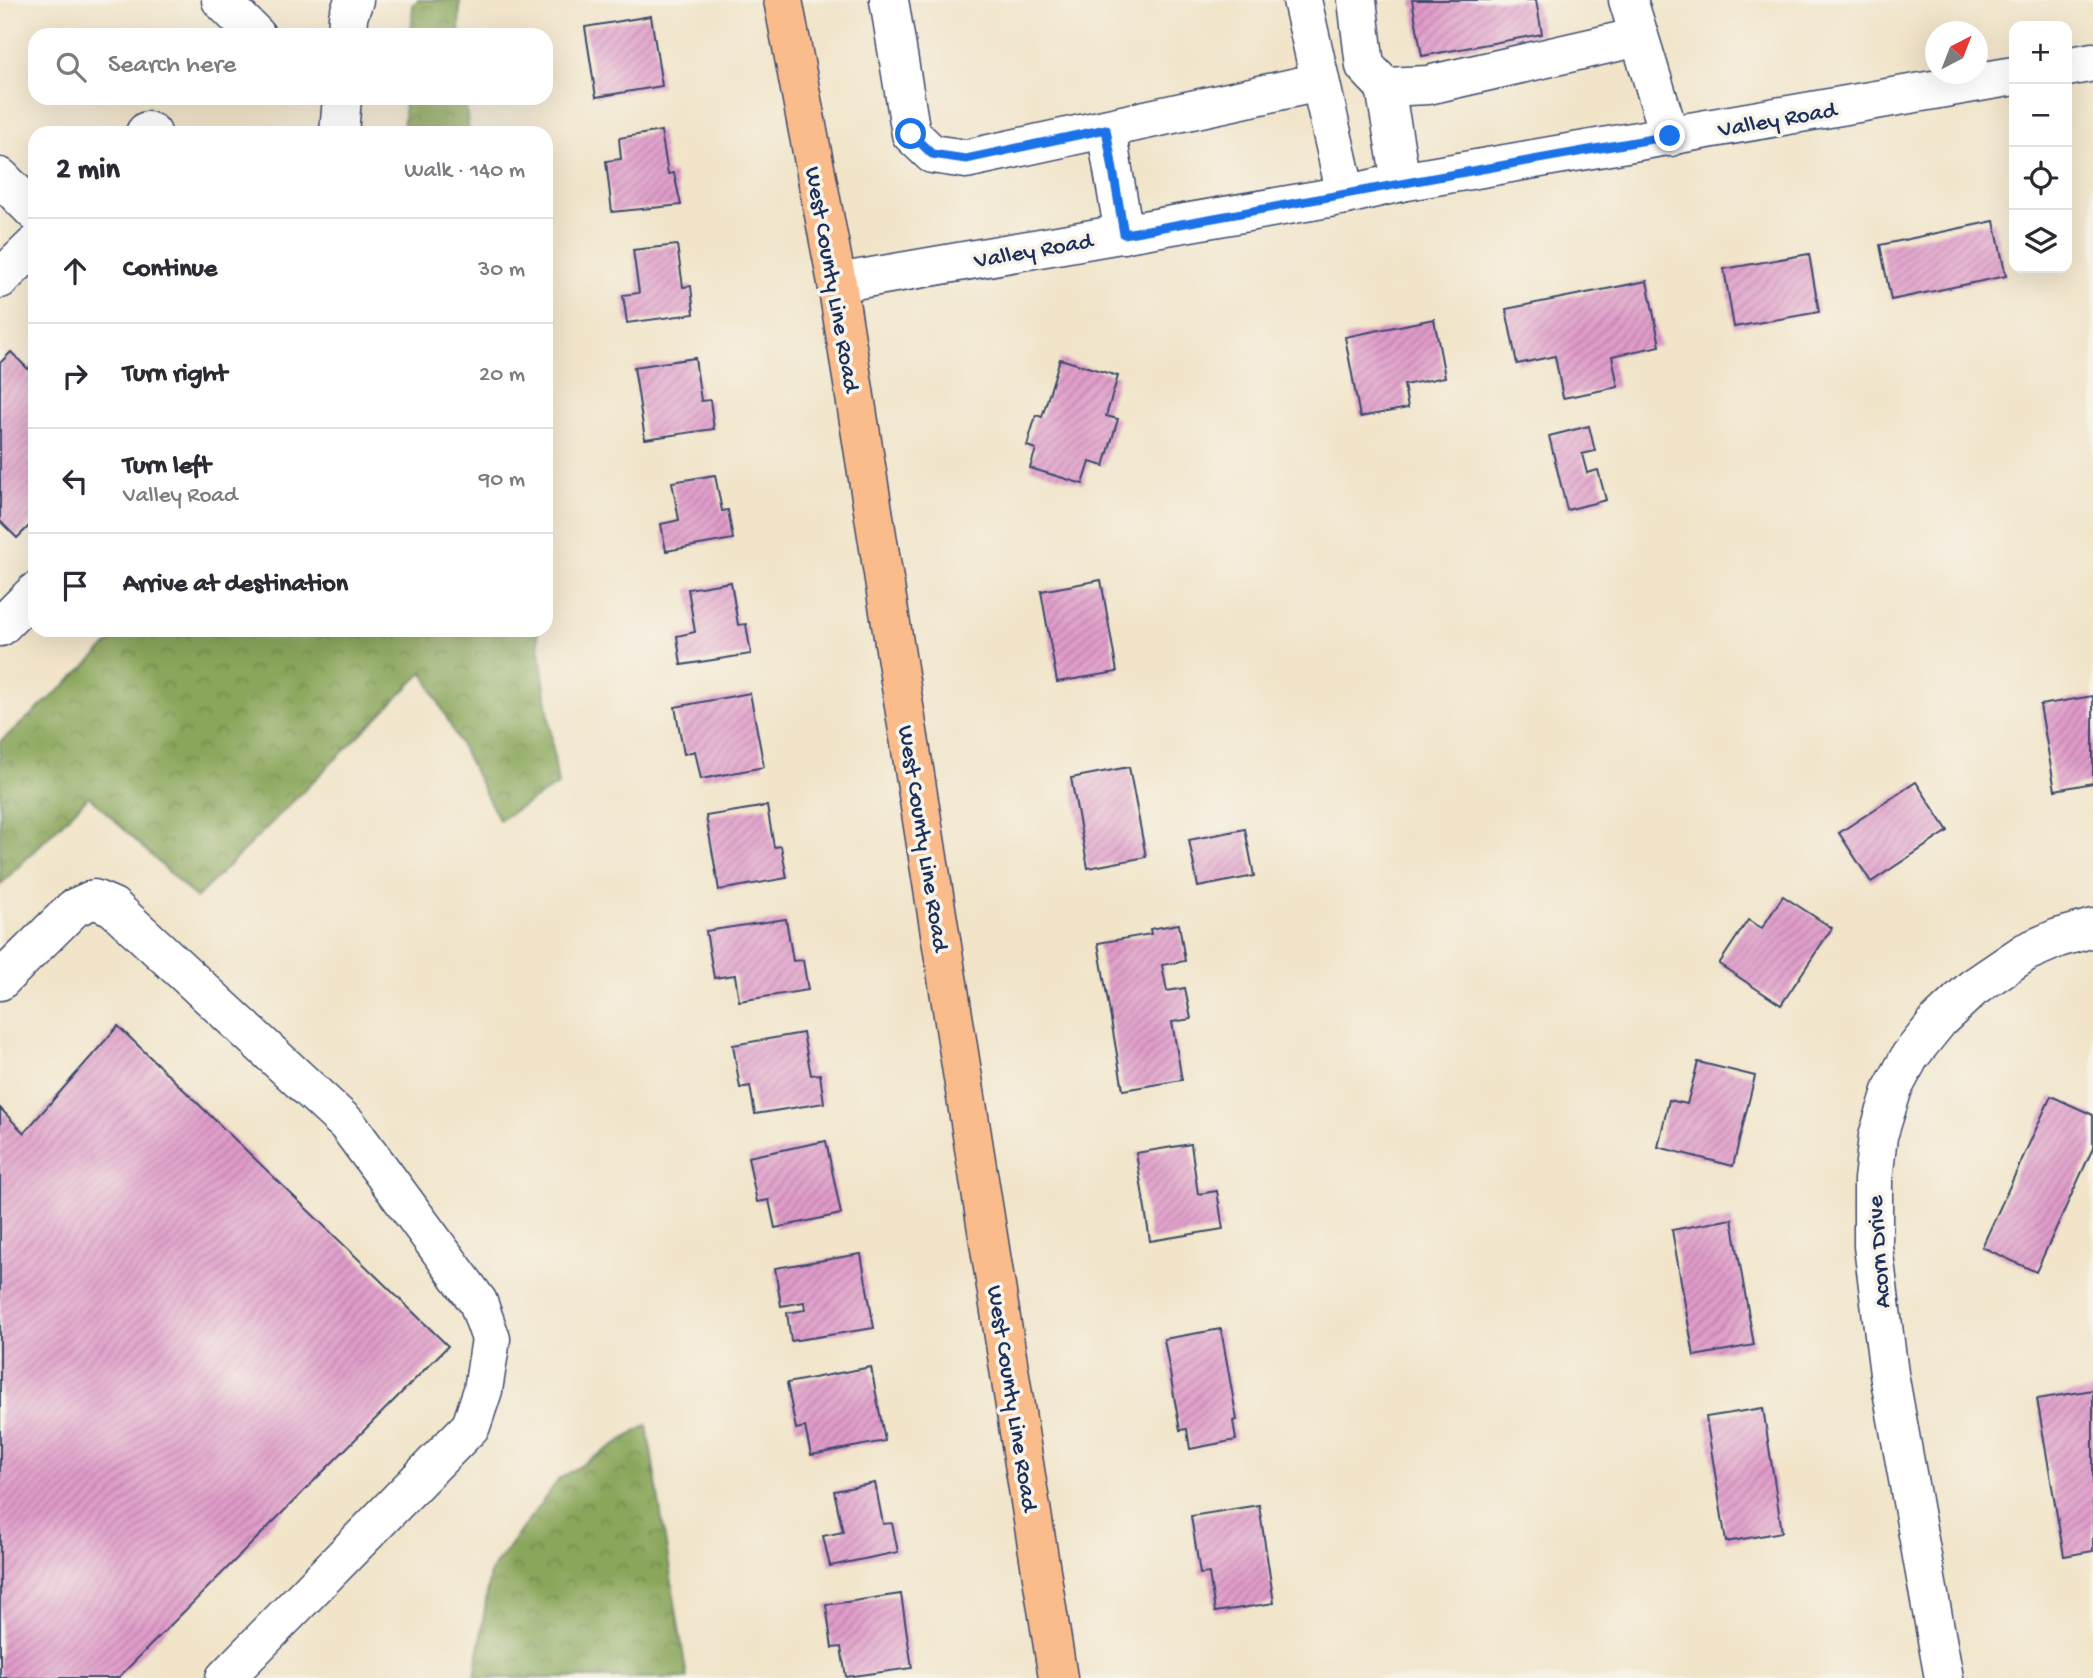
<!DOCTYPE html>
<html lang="en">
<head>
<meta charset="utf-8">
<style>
  body { margin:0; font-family:"Gochi Hand",sans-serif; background:#f2f2f3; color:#2b2b33 }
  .controls { position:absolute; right:21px; top:21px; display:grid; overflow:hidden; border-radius:14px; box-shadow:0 7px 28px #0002 }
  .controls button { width:63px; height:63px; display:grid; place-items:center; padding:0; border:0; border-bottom:2px solid #e1e1e2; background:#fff; color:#2b2b33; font:35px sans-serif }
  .compass { position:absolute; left:1925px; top:21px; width:63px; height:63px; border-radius:50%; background:#fff; box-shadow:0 7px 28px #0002; rotate:42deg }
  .stop { position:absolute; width:21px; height:21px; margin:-16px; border:5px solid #1a73e8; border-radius:50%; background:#fff }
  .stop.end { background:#1a73e8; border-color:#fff; box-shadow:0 2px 7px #0008 }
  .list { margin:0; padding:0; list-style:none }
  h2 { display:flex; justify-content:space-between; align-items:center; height:91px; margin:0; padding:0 28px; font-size:30px }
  h2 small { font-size:23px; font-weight:400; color:#7c7c81 }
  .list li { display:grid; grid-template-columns:46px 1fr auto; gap:21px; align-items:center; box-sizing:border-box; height:105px; padding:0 28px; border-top:2px solid #e1e1e2 }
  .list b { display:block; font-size:26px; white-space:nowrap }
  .list p { margin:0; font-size:23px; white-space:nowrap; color:#7c7c81 }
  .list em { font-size:23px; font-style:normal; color:#7c7c81 }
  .icon { flex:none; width:38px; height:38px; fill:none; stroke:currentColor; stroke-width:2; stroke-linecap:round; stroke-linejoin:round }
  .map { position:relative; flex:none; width:2093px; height:1678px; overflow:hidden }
  .search { position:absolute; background:#fff; box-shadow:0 7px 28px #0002; left:28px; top:28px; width:525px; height:77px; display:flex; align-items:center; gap:18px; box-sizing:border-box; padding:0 24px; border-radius:21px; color:#7c7c81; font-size:26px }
  .panel { position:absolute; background:#fff; box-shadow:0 7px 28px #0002; left:28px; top:126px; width:525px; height:511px; border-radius:21px }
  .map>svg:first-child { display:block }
</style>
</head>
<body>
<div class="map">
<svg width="2093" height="1678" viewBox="0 0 2093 1678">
  <defs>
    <pattern id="forest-crowns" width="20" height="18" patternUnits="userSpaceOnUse" patternTransform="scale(1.75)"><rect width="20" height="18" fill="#89a65a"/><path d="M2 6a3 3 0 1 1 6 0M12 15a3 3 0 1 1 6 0" fill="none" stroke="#6f884e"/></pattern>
    <pattern id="building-hatch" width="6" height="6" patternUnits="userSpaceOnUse" patternTransform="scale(1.75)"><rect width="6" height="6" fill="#e09bc9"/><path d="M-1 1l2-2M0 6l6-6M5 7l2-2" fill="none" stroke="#b57fa6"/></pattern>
  </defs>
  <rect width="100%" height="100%" fill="#f7f3e8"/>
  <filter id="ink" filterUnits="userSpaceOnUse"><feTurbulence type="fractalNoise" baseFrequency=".0143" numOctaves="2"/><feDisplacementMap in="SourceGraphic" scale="14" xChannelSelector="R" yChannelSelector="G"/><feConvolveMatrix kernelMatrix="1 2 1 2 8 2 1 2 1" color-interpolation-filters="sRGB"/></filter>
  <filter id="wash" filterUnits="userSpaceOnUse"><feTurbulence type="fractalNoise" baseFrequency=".00686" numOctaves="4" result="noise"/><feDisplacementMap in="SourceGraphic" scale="28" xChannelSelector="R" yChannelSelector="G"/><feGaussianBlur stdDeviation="1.57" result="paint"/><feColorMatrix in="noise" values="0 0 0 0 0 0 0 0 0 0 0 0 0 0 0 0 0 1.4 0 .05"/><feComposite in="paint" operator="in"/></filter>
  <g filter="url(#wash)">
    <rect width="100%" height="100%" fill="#f1e4c9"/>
    <g fill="url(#forest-crowns)" stroke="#526a5c" stroke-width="2">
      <polygon points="418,0 460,0 459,35 411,35 413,5"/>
      <polygon points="405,98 465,98 469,133 403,133"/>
      <polygon points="123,630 537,630 558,785 499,820 423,672 196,898 89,796 0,885 0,742 73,678"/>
      <polygon points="647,1425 687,1678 475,1678 490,1572 559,1479"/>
    </g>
    <g id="blocks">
      <g fill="url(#building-hatch)">
        <polygon points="1412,0 1536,0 1542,34 1422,56"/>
        <polygon points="651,16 662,86 596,97 585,27"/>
        <polygon points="661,131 668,174 674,173 681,205 612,212 606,161 621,159 619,138"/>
        <polygon points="1994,221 2006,276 1891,300 1880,245"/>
        <polygon points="677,245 683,287 691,286 694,314 627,323 623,295 639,293 633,250"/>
        <polygon points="1809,254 1819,312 1734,327 1724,269"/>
        <polygon points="1647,281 1660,346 1612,356 1618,387 1563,398 1555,356 1517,364 1506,309"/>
        <polygon points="1434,319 1445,377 1404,385 1408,408 1360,417 1345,337"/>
        <polygon points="11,352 28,369 35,362 35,520 17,538 0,521 0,363"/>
        <polygon points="695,358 701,401 710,400 714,429 645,439 634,367"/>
        <polygon points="1060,359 1118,376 1106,416 1118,419 1104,466 1090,462 1083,484 1030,468 1036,449 1027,446 1036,415 1042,417"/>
        <polygon points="1589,426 1595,451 1582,454 1587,473 1598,470 1606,500 1567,510 1549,436"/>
        <polygon points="715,475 722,511 728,510 733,539 666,551 661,524 679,520 672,482"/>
        <polygon points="1101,580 1117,672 1057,682 1041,591"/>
        <polygon points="731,582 738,625 746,624 751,654 681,665 677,636 695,632 688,589"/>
        <polygon points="750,693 764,767 701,779 695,751 684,754 675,707"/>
        <polygon points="2093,696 2093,783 2055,790 2040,705"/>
        <polygon points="1129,767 1146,857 1088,868 1071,778"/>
        <polygon points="1916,782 1948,831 1871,882 1839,833"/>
        <polygon points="767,806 774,847 781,846 787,878 719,890 706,816"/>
        <polygon points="1245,829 1254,876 1198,887 1189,840"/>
        <polygon points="1783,896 1832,928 1781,1005 1719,964 1748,920 1762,928"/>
        <polygon points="786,919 793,961 803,960 808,990 739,1001 735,975 714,978 706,931"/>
        <polygon points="1179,924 1185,961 1162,965 1167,991 1185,988 1191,1019 1172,1022 1182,1080 1123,1090 1098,943 1151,934 1150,929"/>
        <polygon points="118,1026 448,1346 118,1678 0,1678 0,1108 24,1133"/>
        <polygon points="803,1033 811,1075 820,1074 824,1103 755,1114 750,1086 740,1088 733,1045"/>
        <polygon points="1698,1062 1755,1076 1733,1166 1658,1147 1669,1100 1687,1104"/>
        <polygon points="2051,1096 2093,1115 2093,1148 2036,1272 1982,1247"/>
        <polygon points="826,1141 841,1214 775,1228 769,1200 757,1202 748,1157"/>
        <polygon points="1191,1144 1198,1194 1217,1191 1223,1229 1150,1241 1136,1153"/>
        <polygon points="1732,1219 1754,1345 1694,1356 1672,1230"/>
        <polygon points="861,1254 874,1328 791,1341 787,1313 805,1310 804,1302 781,1306 775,1268"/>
        <polygon points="1221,1329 1237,1420 1233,1421 1236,1440 1190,1449 1187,1429 1180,1430 1164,1339"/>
        <polygon points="871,1367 885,1441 811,1455 805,1427 796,1429 787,1383"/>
        <polygon points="2093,1390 2093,1551 2064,1556 2037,1399"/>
        <polygon points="1763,1408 1782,1532 1726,1542 1706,1417"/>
        <polygon points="875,1483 883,1524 892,1523 898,1552 830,1566 823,1536 843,1532 834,1491"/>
        <polygon points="1259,1505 1274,1603 1215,1612 1209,1573 1200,1574 1191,1516"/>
        <polygon points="901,1594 912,1668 846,1677 841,1647 832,1648 826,1605"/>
      </g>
    </g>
  </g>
  <g filter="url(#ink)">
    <use href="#blocks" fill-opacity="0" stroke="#3b4a6e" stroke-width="2"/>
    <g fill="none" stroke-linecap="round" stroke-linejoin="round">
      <g stroke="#3b4a6e" stroke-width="41">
        <g id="minor">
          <polyline points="221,0 256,35"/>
          <polyline points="889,0 911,134 932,154 966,159 1320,82"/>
          <polyline points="1302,0 1346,195"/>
          <polyline points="1357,0 1365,66 1385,87 1428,85 1639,37"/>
          <polyline points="1628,0 1670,137"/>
          <polyline points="347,35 348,17 354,0"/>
          <polyline points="2067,67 2093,62"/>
          <polyline points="1385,87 1401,182"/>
          <polyline points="1106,129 1124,234"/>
          <polyline points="145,133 147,131 152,133"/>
          <polyline points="339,133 342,98"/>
          <polyline points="0,177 35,212"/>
          <polyline points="0,279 35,245"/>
          <polyline points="837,283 1346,195 1401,182 2014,76"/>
          <polyline points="0,627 35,592"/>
          <polyline points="0,981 74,908 94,899 113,907 347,1124 478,1302 491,1339 483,1390 471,1426 225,1678"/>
          <polyline points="1944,1678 1889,1374 1873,1246 1873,1180 1878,1136 1893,1088 1910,1056 1939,1020 1973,988 2026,952 2058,938 2093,928"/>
        </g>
      </g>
      <g stroke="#3b4a6e" stroke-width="41">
        <polyline id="major" points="783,0 837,283 1058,1678"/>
      </g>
      <use href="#minor" stroke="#fff" stroke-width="38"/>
      <use href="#major" stroke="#fabc8b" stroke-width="38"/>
    </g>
  </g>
  <g fill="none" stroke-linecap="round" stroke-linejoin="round" filter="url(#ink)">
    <path stroke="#1a73e8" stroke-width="9" d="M 911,134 L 932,154 L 966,159 L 1106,129 L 1124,234 C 1306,202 1487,167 1670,136"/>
  </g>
  <g text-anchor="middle" stroke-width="7" stroke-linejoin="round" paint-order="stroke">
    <g font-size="24" fill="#1b2f5e" stroke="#f7f3e8">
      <text transform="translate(1777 118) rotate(-10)" y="8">Valley Road</text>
      <text transform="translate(1033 249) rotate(-10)" y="8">Valley Road</text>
      <text transform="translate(834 279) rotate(80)" y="8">West County Line Road</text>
      <text transform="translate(925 838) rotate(81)" y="8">West County Line Road</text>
      <text transform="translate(1877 1252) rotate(-94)" y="8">Acorn Drive</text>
      <text transform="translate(1014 1398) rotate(81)" y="8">West County Line Road</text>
    </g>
  </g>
</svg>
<div class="controls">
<button>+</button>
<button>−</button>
<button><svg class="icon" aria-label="locate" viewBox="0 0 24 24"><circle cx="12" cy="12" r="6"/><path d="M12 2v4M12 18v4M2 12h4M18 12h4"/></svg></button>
<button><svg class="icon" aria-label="layers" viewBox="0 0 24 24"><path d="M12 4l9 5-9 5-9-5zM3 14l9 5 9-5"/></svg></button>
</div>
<svg class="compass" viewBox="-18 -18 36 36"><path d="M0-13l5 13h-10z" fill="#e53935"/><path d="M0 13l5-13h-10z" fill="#7c7c81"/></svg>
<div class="stop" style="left:911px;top:134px"></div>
<div class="stop end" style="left:1670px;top:136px"></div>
<div class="search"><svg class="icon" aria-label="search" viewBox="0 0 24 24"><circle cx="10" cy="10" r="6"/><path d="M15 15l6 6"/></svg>Search here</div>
<section class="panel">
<h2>2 min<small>Walk · 140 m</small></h2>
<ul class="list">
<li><svg class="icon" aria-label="ahead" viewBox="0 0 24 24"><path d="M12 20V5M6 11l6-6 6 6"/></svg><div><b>Continue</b></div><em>30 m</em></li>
<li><svg class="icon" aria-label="right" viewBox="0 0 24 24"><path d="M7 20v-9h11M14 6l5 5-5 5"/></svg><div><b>Turn right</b></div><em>20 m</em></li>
<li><svg class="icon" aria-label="left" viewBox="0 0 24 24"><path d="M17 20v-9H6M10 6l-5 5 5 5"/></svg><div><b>Turn left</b><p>Valley Road</p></div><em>90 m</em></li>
<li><svg class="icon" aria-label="arrive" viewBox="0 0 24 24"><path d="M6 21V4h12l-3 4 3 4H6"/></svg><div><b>Arrive at destination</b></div></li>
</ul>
</section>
</div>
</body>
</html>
